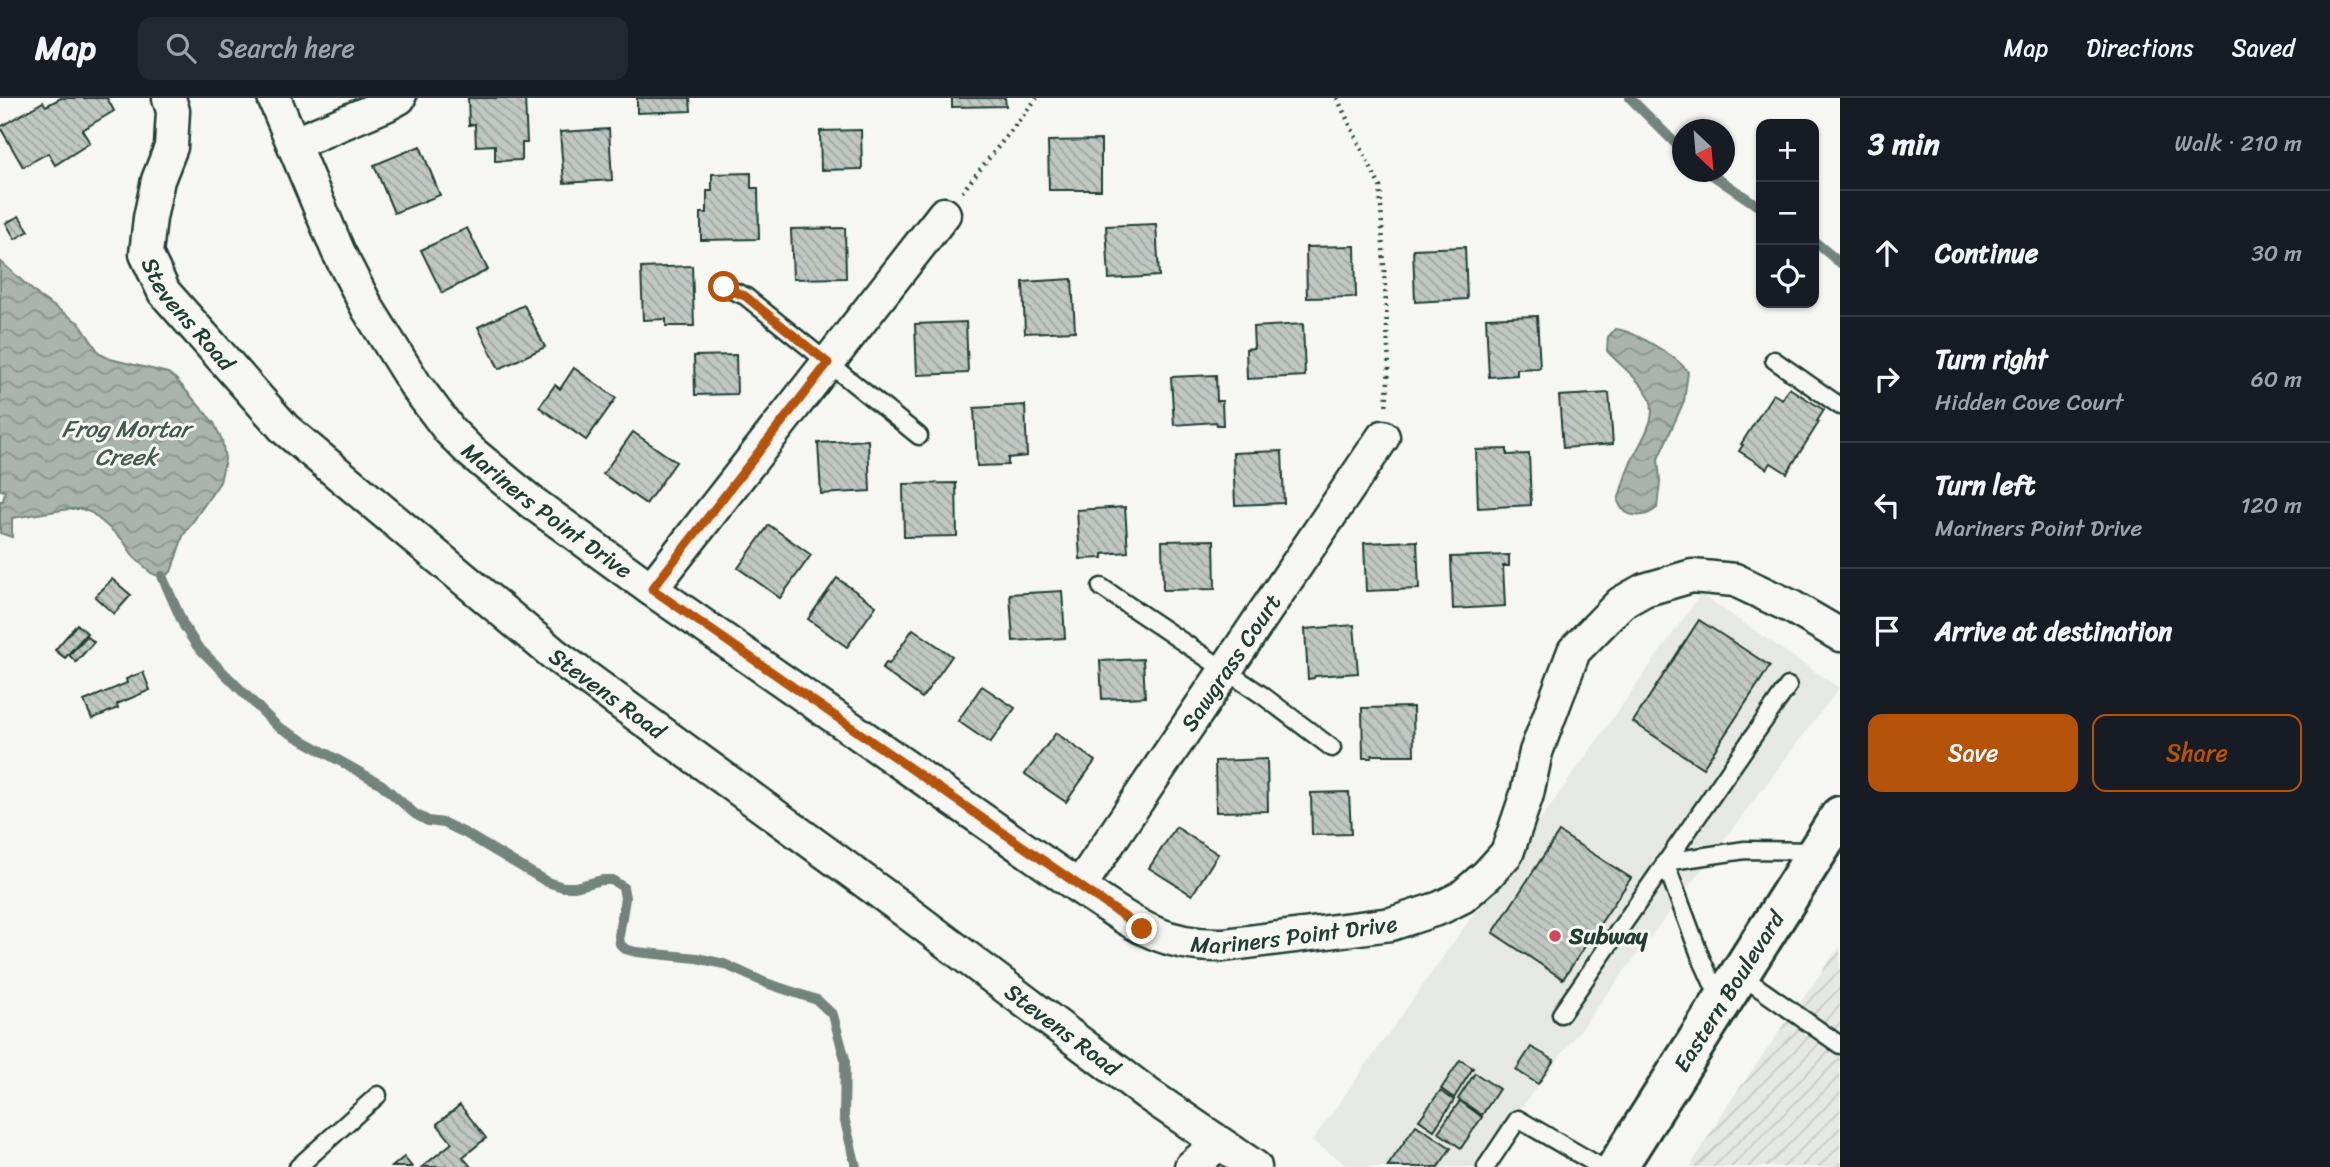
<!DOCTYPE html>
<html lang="en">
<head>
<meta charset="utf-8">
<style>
  body { margin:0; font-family:Sriracha,sans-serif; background:#242831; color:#f1f3f6 }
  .controls { position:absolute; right:21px; top:21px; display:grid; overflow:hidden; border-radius:14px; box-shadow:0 2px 5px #0004 }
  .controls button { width:63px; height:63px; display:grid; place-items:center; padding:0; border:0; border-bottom:2px solid #363941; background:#171b24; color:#f1f3f6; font:35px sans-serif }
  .compass { position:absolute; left:1672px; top:21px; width:63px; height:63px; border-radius:50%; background:#171b24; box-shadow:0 2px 5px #0004; rotate:154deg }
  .stop { position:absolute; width:21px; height:21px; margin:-16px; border:5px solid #b45309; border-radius:50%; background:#fff }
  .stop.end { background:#b45309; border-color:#fff; box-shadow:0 2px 7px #0008 }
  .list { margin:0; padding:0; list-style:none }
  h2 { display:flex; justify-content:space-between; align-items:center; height:91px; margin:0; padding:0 28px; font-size:30px }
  h2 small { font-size:23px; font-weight:400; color:#9ea1a6 }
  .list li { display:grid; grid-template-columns:46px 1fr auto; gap:21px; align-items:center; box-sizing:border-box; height:126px; padding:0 28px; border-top:2px solid #363941 }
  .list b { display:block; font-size:26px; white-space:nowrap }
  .list p { margin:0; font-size:23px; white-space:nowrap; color:#9ea1a6 }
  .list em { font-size:23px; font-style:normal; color:#9ea1a6 }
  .actions { display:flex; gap:14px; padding:21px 28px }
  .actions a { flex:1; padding:16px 0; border:2px solid #b45309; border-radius:14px; text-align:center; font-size:24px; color:#b45309 }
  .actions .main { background:#b45309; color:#fff }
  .icon { flex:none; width:38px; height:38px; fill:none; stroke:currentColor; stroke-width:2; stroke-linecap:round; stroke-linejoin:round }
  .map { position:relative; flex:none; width:1840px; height:1069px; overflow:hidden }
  header { display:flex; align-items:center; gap:42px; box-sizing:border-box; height:98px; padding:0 35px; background:#171b24; border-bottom:2px solid #363941 }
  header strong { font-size:33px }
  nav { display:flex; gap:38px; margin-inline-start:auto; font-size:24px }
  .search { width:490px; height:63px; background:#242831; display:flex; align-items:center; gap:18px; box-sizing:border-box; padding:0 24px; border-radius:14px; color:#9ea1a6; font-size:26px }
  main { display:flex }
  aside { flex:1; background:#171b24 }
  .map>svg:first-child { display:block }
</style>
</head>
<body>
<header>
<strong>Map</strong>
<div class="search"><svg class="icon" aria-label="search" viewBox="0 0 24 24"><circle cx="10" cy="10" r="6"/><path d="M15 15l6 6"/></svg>Search here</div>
<nav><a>Map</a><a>Directions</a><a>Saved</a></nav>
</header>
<main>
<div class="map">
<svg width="1840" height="1069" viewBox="0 0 1840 1069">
  <defs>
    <pattern id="industrial-furrows" width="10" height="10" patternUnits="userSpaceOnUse" patternTransform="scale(1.75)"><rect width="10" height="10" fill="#e6e8e4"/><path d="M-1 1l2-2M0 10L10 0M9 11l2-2" fill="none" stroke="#c5c8c4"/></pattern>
    <pattern id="water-waves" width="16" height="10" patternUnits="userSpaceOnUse" patternTransform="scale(1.75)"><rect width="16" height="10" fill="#aab3ae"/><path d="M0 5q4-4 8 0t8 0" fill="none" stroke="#8a938e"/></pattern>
    <pattern id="building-back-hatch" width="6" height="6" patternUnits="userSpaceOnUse" patternTransform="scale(1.75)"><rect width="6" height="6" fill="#c1c8c3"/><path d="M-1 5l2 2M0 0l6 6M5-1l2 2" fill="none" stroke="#9ca49f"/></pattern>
  </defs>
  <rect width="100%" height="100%" fill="#f6f6f2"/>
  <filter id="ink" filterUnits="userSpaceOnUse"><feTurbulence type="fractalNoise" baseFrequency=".0143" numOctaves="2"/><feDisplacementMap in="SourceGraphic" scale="14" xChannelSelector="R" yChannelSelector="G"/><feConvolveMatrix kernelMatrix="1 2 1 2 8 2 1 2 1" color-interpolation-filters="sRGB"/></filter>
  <g filter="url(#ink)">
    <polygon fill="#e6e8e4" points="1701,496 1839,590 1476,1069 1350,1069 1312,1043"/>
    <polygon fill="url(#industrial-furrows)" points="1840,848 1840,1069 1690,1069 1727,1008"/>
    <g fill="url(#water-waves)" stroke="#72847d" stroke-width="2">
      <path d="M 0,163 L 40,199 L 79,225 L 100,256 L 110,261 L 168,275 L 176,281 L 214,325 L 222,342 L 225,361 L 220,384 L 183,438 L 171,474 C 165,479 158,479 151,475 L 134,459 L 122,441 L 92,415 L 82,411 L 69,411 L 12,420 L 12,439 L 0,435 L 0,403 L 3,403 L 5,393 L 0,392 Z"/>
      <path d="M 1615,231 C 1634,233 1677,258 1688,274 L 1684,303 L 1658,361 L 1660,383 L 1657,410 C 1644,421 1624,421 1618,403 C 1622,389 1626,374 1632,362 C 1642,340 1663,316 1645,292 C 1635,278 1619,266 1607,253 L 1608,239 Z"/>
    </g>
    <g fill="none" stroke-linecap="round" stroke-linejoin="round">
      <g stroke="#72847d" stroke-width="10">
        <polyline points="1630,0 1682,52"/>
        <polyline points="1708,74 1761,110"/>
        <polyline points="1814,143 1840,165"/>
        <polyline points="162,478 184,528 197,548 277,628 381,686 415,716 428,723 444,725 465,735 547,784 563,789 575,789 602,782 612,782 623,789 625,800 619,838 620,846 625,851 636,854 697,860 724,866 766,885 817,902 833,917 845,961 844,1019 856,1069"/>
      </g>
    </g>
    <g fill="url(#building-back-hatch)" stroke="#1f3d34" stroke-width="2">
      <polygon points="61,0 107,0 114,13 82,32 90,45 55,67 48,55 23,69 0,29 43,4 46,8"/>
      <polygon points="468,0 525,0 527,45 522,45 522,62 495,63 495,47 476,48 475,26 469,27"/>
      <polygon points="637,0 690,0 691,13 637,15"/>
      <polygon points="952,0 1005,0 1006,8 952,9"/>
      <polygon points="609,31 612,82 564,85 560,34"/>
      <polygon points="861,32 862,71 821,72 820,33"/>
      <polygon points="1101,42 1101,92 1049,92 1048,43"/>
      <polygon points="420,48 440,97 394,115 374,67"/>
      <polygon points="751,75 751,90 758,90 759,141 701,142 701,115 707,115 707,93 712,93 712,76"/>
      <polygon points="19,118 29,133 15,141 6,125"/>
      <polygon points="1156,126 1159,178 1109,181 1106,128"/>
      <polygon points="467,130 488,172 442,195 421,152"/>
      <polygon points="845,130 846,180 793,181 791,131"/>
      <polygon points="1355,148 1356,199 1307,200 1306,149"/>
      <polygon points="1465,149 1467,201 1415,204 1413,151"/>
      <polygon points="692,168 694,228 666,228 666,221 643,222 641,170"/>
      <polygon points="1072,181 1075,233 1025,235 1023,184"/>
      <polygon points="524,207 545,249 499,271 478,229"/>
      <polygon points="1537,218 1540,270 1517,271 1517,277 1489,279 1486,220"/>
      <polygon points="966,224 968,275 917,277 915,226"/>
      <polygon points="1303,226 1305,278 1247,281 1246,251 1254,250 1253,229"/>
      <polygon points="736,257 737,296 695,297 694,258"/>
      <polygon points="574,270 616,300 586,342 539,309 555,287 560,291"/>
      <polygon points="1216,277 1217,303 1222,303 1223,327 1217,327 1216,324 1174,327 1171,279"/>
      <polygon points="1789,290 1824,312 1817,323 1819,324 1787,375 1771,365 1767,371 1739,353 1743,347 1741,346 1773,296 1782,301"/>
      <polygon points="1609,295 1613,346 1563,350 1559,298"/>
      <polygon points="1025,307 1027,358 1008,360 1008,367 977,368 974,310"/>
      <polygon points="633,334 676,364 646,406 603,376"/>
      <polygon points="868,342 870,393 821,396 818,345"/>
      <polygon points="1507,351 1507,357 1529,356 1531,407 1478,410 1476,352"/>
      <polygon points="1282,353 1284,405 1235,407 1233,355"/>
      <polygon points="956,385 957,438 904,439 903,386"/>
      <polygon points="1125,409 1128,454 1103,456 1103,460 1080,461 1077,412"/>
      <polygon points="769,427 811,457 780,500 738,470"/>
      <polygon points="1214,442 1215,491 1163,492 1162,443"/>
      <polygon points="1417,443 1419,491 1366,493 1364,445"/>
      <polygon points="1509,457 1509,468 1503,468 1505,508 1453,511 1451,459"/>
      <polygon points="837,480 876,508 847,549 808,521"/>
      <polygon points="112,481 131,497 114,516 95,499"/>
      <polygon points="1062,493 1065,540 1013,543 1010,496"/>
      <polygon points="1699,522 1770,568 1703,670 1633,624"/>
      <polygon points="77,526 87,535 65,560 55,552"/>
      <polygon points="1354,527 1358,575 1315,578 1314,580 1308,581 1305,531"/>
      <polygon points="913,531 952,558 922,600 882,571 886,565 889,566"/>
      <polygon points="87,538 94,544 76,564 69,557"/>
      <polygon points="1143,561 1145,599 1102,601 1100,563"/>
      <polygon points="143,574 150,592 117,606 118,610 92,621 84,603 127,585 126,581"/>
      <polygon points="982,588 1015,610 990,645 958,623"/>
      <polygon points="1413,609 1414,657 1372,657 1371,660 1363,660 1362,610"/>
      <polygon points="1056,635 1095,663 1066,704 1025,676"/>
      <polygon points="1267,661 1268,713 1216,714 1215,663"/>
      <polygon points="1349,694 1351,736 1312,737 1311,695"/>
      <polygon points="1176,729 1218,756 1192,797 1149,770"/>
      <polygon points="1559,734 1631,780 1563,881 1493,835"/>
      <polygon points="1531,949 1554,962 1538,986 1516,972"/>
      <polygon points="1460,962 1473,970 1454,1000 1441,991"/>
      <polygon points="1475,975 1499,991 1482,1017 1458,1001"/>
      <polygon points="1440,993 1454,1002 1434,1032 1419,1022"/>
      <polygon points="1460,1003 1482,1019 1461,1050 1438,1034"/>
      <polygon points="460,1007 486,1040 463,1059 471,1069 422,1069 452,1045 437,1026"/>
      <polygon points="1416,1027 1451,1050 1438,1069 1387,1069"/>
      <polygon points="404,1059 412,1069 392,1069"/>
    </g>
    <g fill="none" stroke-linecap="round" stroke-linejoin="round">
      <g stroke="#1f3d34" stroke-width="21">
        <g id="lane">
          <polyline points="724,189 745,198 919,338"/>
          <polyline points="1774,262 1840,308"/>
          <polyline points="1101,489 1262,597 1332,650"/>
          <polyline points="1739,876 1840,947"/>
          <polyline points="1720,902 1701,860 1665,764 1745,752 1815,753"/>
          <polyline points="1561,916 1788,588"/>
          <polyline points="298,1069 378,997"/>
          <polyline points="1486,1069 1518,1021 1601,1069"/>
        </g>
      </g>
      <g stroke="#1f3d34" stroke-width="37">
        <g id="street">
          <path id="s1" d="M 169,0 L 173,13 L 171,49 L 158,82 L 150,120 L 146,156 L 164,194 L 285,331 L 555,557 L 896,806 L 1149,997 L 1255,1069"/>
          <path id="s2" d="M 274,0 L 338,153 L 368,211 L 416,288 L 450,333 L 471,354 L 530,403 L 651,491 L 1079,789 C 1130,823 1160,849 1224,847 L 1391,826 L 1440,810 L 1462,799 L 1487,777 L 1507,755 L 1527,696 L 1536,654 L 1574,553 L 1621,505 L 1644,492 L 1692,478 L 1735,482 L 1792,509 L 1840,537"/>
          <polyline points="295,45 386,7 399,0"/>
          <polyline points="651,491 944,116"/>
          <path id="s3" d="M 1079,789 L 1383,339"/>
          <polyline points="1191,1069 1219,1045"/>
        </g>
      </g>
      <g stroke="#1f3d34" stroke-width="44">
        <g id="secondary">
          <path id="s4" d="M 1617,1069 L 1840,718"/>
        </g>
      </g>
      <g stroke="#1f3d34" stroke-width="4.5" stroke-dasharray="2 5" stroke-linecap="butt">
        <polyline points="1337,0 1380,89 1389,269 1386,310"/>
        <polyline points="962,94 1037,0"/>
      </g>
      <use href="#lane" stroke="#f6f6f2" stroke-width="16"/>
      <use href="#street" stroke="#f6f6f2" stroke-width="32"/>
      <use href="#secondary" stroke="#f6f6f2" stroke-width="38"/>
    </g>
  </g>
  <g fill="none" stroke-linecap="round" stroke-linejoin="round" filter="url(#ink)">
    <polyline stroke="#b45309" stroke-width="9" points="724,189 745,198 828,265 652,491 1142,831"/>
  </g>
  <circle fill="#d1495b" stroke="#f6f6f2" stroke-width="2.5" cx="1555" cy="838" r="7"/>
  <g text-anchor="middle" stroke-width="6" stroke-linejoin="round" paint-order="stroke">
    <g font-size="23" fill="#1f3d34" stroke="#f6f6f2">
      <text dy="8" stroke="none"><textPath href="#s1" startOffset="234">Stevens Road</textPath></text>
      <text dy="8" stroke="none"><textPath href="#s2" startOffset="504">Mariners Point Drive</textPath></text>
      <text dy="8" stroke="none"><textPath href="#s3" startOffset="271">Sawgrass Court</textPath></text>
      <text dy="8" stroke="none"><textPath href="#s1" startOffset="802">Stevens Road</textPath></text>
      <text dy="8" stroke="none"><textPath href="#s2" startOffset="1386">Mariners Point Drive</textPath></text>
      <text dy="8" stroke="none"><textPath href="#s4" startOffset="208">Eastern Boulevard</textPath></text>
      <text dy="8" stroke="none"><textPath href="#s1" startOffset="1368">Stevens Road</textPath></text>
    </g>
    <g font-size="23" font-weight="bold" fill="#1f3d34" stroke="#f6f6f2" text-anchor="start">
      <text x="1569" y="846">Subway</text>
    </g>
    <g font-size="24" font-style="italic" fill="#425a52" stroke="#f6f6f2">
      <text x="126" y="339">Frog Mortar<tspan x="126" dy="28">Creek</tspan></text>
    </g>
  </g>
</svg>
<div class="controls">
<button>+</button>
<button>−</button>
<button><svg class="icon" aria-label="locate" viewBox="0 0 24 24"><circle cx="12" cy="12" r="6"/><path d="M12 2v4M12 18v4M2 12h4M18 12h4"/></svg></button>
</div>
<svg class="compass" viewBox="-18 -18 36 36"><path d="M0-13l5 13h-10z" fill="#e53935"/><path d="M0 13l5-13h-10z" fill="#9ea1a6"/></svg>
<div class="stop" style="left:724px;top:189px"></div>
<div class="stop end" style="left:1142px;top:831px"></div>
</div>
<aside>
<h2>3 min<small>Walk · 210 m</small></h2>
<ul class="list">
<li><svg class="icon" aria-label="ahead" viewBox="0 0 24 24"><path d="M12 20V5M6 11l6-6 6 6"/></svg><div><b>Continue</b></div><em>30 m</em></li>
<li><svg class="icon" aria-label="right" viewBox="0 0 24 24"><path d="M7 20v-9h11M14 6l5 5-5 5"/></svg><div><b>Turn right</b><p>Hidden Cove Court</p></div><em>60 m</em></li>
<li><svg class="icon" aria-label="left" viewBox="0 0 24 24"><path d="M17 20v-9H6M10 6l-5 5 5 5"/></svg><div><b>Turn left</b><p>Mariners Point Drive</p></div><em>120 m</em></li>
<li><svg class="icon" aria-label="arrive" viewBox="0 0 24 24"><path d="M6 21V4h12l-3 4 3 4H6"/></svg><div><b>Arrive at destination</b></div></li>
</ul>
<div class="actions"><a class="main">Save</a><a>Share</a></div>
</aside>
</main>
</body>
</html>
